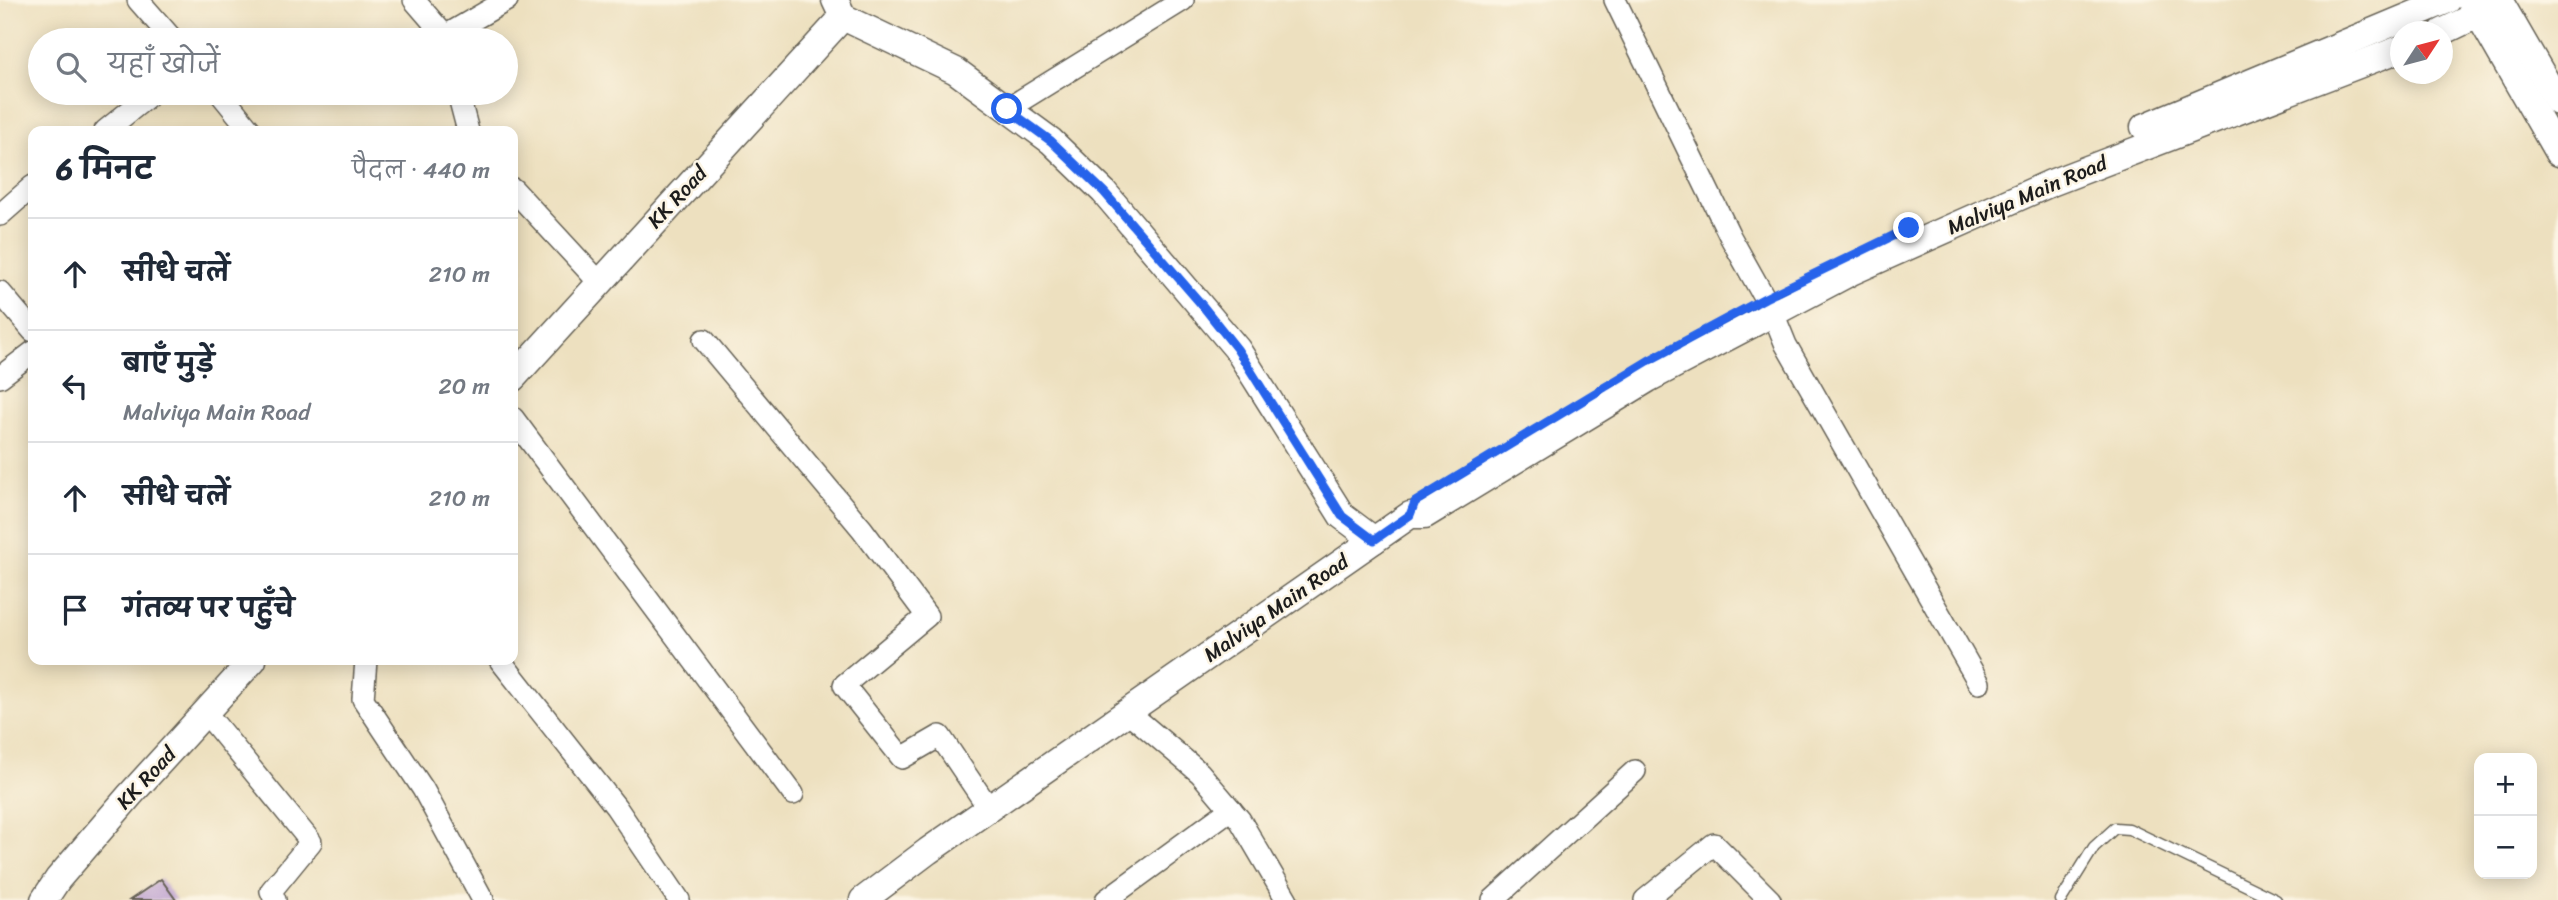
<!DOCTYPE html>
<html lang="hi">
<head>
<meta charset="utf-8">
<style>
  body { margin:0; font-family:Sriracha,"Playpen Sans Deva",sans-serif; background:#f6f6f7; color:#1f2937 }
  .controls { position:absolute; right:21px; bottom:21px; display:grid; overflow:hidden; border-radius:14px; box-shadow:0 4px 18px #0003 }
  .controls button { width:63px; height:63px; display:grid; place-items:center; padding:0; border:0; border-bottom:2px solid #e0e1e3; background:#fff; color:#1f2937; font:35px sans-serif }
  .compass { position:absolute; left:2390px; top:21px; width:63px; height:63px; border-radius:50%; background:#fff; box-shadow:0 4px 18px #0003; rotate:54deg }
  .stop { position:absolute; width:21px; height:21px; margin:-16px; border:5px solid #2563eb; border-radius:50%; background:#fff }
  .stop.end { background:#2563eb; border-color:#fff; box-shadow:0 2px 7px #0008 }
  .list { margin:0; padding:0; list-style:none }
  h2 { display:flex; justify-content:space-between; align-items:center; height:91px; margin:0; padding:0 28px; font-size:30px }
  h2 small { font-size:23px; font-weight:400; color:#747a83 }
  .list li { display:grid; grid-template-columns:46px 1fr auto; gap:21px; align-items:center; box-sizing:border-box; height:112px; padding:0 28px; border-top:2px solid #e0e1e3 }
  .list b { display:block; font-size:26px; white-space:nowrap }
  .list p { margin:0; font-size:23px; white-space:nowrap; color:#747a83 }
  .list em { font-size:23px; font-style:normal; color:#747a83 }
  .icon { flex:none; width:38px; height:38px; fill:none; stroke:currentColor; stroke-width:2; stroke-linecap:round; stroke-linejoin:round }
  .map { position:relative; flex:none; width:2558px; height:900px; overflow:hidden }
  .search { position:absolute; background:#fff; box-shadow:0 4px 18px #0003; left:28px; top:28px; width:490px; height:77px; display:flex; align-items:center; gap:18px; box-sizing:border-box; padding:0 24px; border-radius:38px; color:#747a83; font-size:26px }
  .panel { position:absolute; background:#fff; box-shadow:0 4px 18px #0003; left:28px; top:126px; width:490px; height:539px; border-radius:14px }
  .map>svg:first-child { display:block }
</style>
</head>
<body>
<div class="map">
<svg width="2558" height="900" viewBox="0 0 2558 900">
  <rect width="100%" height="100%" fill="#fcf5e5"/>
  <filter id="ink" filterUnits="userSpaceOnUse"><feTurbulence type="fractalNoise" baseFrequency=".0143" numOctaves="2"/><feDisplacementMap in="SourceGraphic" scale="14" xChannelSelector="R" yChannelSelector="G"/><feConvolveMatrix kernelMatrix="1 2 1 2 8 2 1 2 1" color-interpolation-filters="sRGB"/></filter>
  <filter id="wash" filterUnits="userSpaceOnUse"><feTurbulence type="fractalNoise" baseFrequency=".00686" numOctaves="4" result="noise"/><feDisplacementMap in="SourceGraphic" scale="28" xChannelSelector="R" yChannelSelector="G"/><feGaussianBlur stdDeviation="1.57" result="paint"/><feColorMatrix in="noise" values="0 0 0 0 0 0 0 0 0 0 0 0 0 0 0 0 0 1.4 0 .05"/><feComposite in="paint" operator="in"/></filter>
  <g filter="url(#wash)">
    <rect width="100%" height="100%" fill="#ede0bf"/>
    <g id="blocks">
      <polygon fill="#bea2d0" points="161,879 176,900 130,900"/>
    </g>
  </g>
  <g filter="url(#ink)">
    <use href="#blocks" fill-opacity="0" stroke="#656155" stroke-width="2"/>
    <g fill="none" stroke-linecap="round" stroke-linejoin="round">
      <g stroke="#656155" stroke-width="13">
        <polyline id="service" points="2061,900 2094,847 2115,828 2129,829 2276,900"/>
      </g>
      <g stroke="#656155" stroke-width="24">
        <g id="minor">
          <polyline points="138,0 173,40"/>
          <polyline points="414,0 445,36"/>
          <polyline points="1615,0 1731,238 1773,313 1786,345 1979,683"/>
          <polyline points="446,40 445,36 507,0"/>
          <polyline points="220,93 251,131"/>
          <polyline points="458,93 468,131"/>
          <polyline points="1007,109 1183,0"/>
          <polyline points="105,131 152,93"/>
          <polyline points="513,189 599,282"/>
          <polyline points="0,215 33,186"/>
          <polyline points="0,292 33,331"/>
          <polyline points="704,340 862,529 927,616 844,685 902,758 940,736 990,810"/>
          <polyline points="0,377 33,352"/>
          <polyline points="513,418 793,794"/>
          <polyline points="366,660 363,699 423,789 483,900"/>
          <polyline points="500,660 616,807 679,900"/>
          <polyline points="1128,712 1200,773 1240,820 1287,900"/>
          <polyline points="206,713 311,842 271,891 275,900"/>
          <polyline points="1106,900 1231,809"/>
          <polyline points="1493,900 1635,771"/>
          <polyline points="1645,900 1714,844 1770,900"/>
        </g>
      </g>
      <g stroke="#656155" stroke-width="29">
        <g id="tertiary">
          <polyline points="835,0 843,17 956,71 1051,141 1104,192 1237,349 1342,516 1374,540"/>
          <polyline points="2470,0 2558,153"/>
          <polyline points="2499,0 2558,102"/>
          <polyline points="2442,32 2492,8"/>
          <polyline points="2144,127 2448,0"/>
          <polyline points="513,378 843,17"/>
          <polyline points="44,900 58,879 130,795 253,660"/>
          <polyline points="863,900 928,851 1410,515 1425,515 1648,379 1853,271 2051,183 2400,49"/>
        </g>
      </g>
      <use href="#service" stroke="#fff" stroke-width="10"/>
      <use href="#minor" stroke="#fff" stroke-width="21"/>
      <use href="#tertiary" stroke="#fff" stroke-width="26"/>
    </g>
  </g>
  <g fill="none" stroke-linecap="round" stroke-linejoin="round" filter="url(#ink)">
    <polyline stroke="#2563eb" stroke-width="9" points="1007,109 1051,141 1104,192 1202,305 1237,349 1342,516 1374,540 1410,515 1415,502 1648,361 1765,298 1909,228"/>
  </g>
  <g text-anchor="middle" stroke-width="5" stroke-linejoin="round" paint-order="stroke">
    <g font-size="21" fill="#1c1c1c" stroke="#fcf5e5">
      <text transform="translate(2027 195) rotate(-23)" y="7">Malviya Main Road</text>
      <text transform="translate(677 197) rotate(-47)" y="7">KK Road</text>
      <text transform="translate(1276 608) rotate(-35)" y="7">Malviya Main Road</text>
      <text transform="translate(146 778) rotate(-47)" y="7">KK Road</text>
    </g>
  </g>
</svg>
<div class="controls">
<button>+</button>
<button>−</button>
</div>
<svg class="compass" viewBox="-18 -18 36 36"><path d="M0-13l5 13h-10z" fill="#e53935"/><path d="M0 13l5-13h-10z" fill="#747a83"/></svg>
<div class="stop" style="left:1007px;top:109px"></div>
<div class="stop end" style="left:1909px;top:228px"></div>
<div class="search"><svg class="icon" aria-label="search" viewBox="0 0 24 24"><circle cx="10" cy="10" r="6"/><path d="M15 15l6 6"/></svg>यहाँ खोजें</div>
<section class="panel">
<h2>6 मिनट<small>पैदल · 440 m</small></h2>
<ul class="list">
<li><svg class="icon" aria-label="ahead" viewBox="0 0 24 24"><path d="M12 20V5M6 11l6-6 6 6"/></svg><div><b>सीधे चलें</b></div><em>210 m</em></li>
<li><svg class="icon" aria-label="left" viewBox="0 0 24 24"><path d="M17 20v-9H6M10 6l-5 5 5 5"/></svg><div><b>बाएँ मुड़ें</b><p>Malviya Main Road</p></div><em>20 m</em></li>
<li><svg class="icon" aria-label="ahead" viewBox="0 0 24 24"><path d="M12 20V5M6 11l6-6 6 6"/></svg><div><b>सीधे चलें</b></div><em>210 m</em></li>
<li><svg class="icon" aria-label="arrive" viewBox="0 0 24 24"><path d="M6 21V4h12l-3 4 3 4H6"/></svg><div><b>गंतव्य पर पहुँचे</b></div></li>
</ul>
</section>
</div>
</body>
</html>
